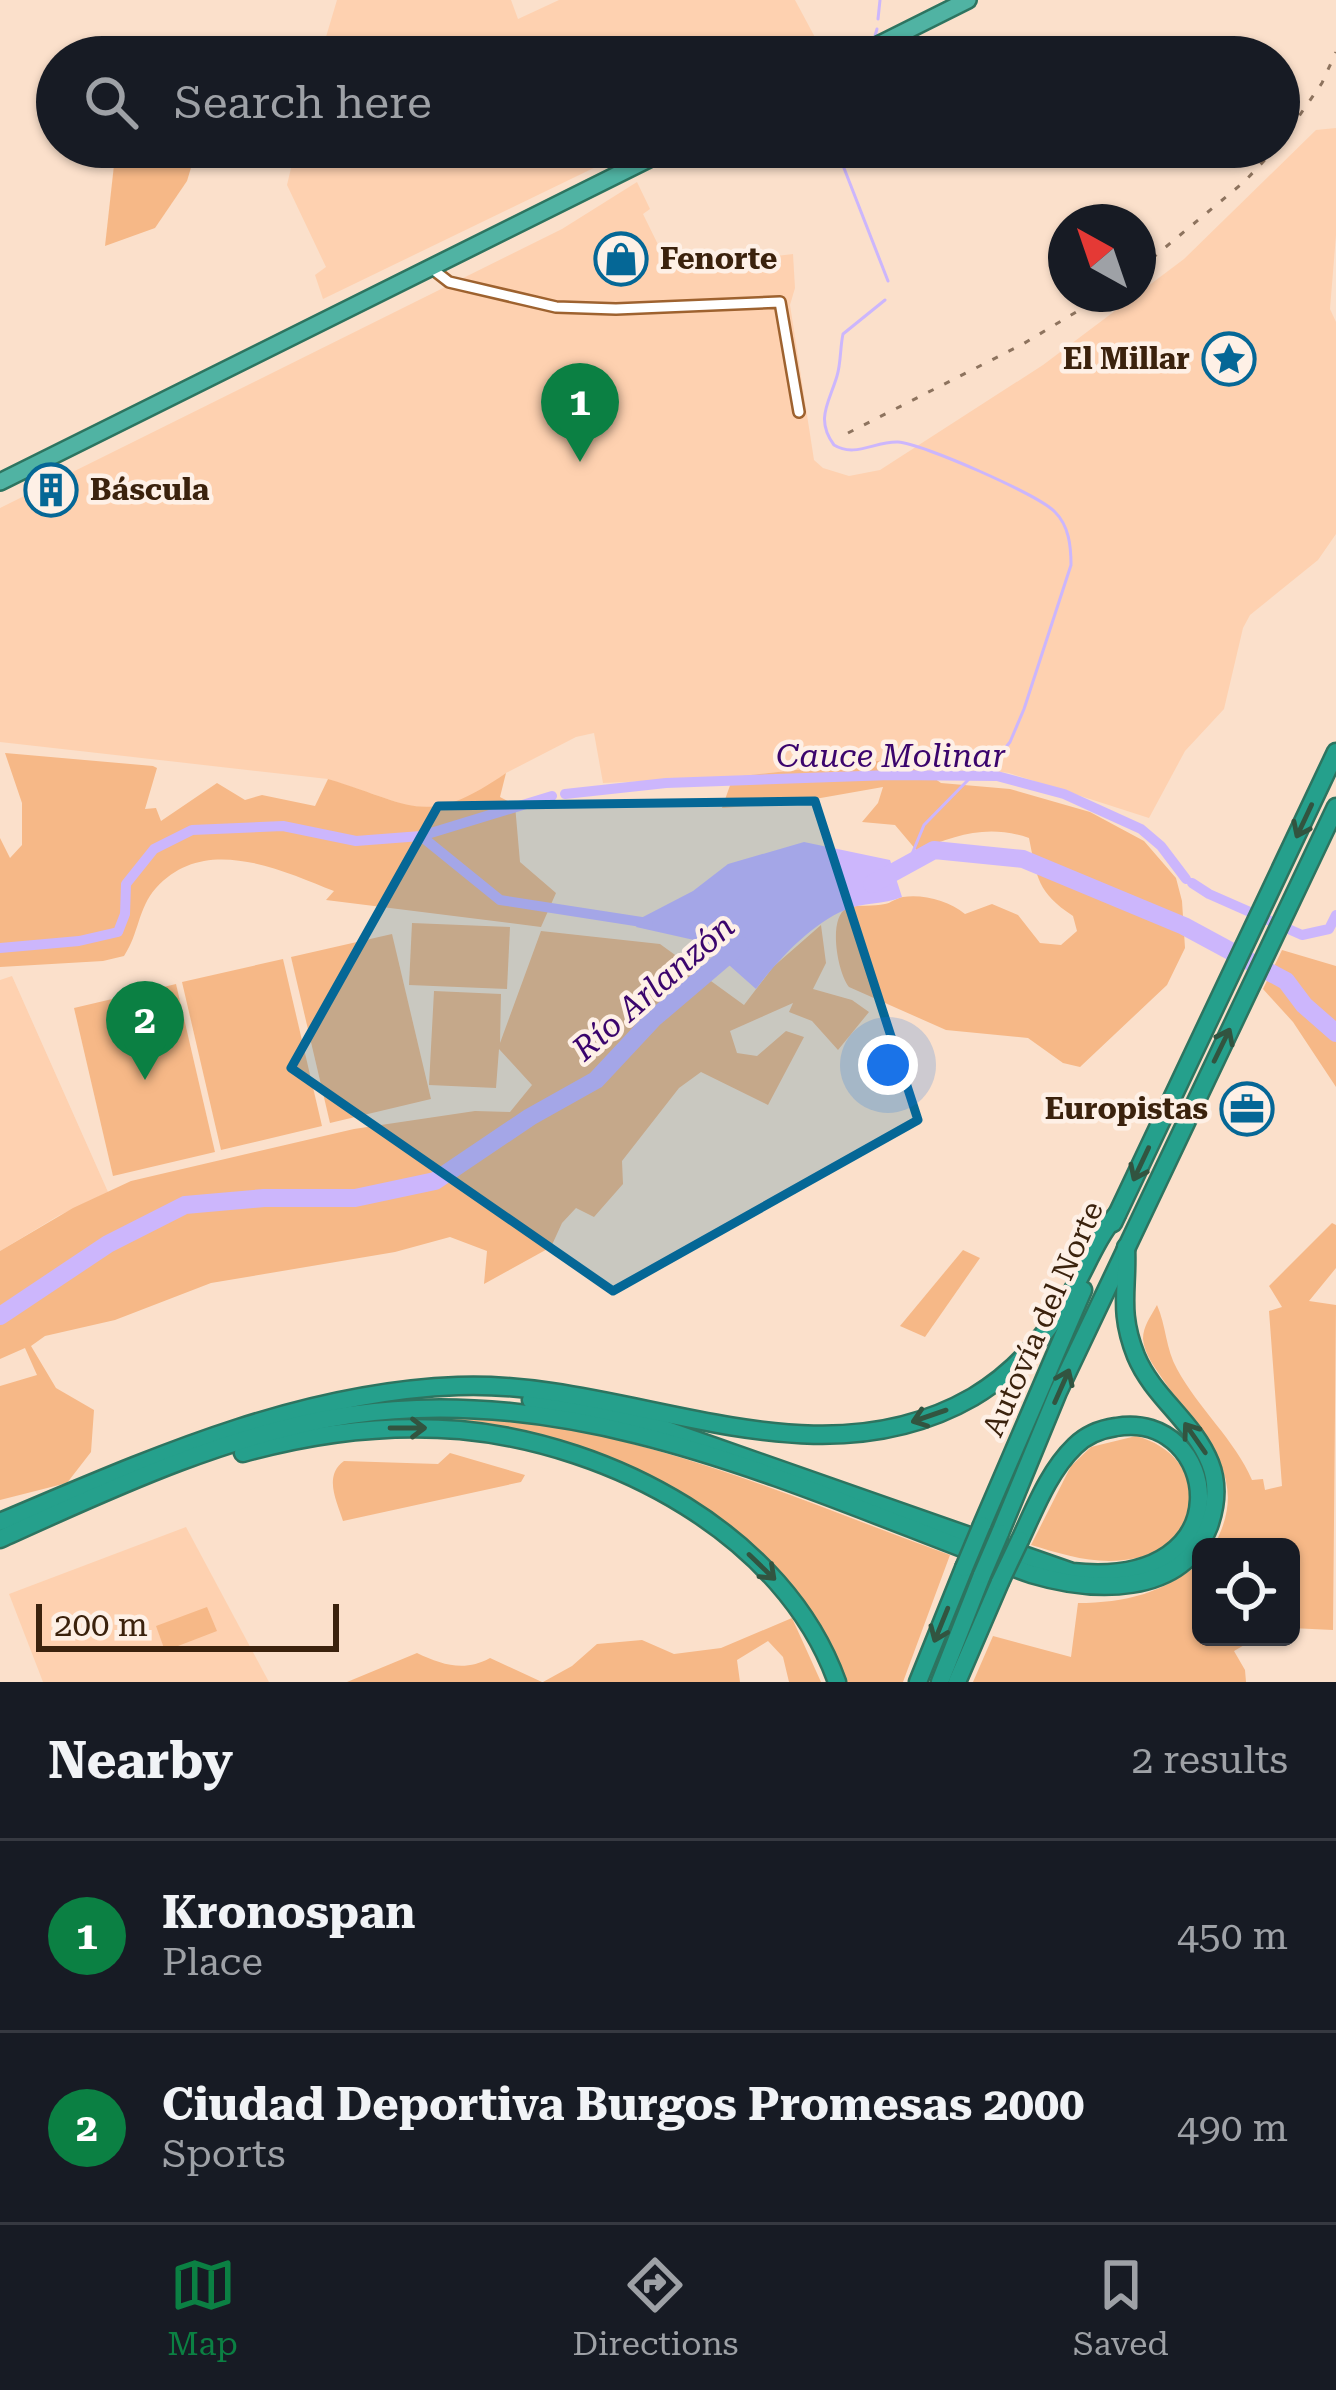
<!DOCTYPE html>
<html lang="en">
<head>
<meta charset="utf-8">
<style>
  body { margin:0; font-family:"Roboto Serif",serif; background:#242831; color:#f1f3f6 }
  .controls { position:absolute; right:36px; bottom:36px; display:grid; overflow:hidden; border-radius:18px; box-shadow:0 3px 9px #0004 }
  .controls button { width:108px; height:108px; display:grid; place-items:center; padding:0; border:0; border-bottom:3px solid #363941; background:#171b24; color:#f1f3f6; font:60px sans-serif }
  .compass { position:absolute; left:1048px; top:204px; width:108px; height:108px; border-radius:50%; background:#171b24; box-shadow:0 3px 9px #0004; rotate:320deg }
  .scale { position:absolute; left:36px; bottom:30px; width:303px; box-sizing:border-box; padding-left:12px; border:6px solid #3b220d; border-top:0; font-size:33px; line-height:42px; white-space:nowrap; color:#3b220d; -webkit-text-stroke:9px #fef0e6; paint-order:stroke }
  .you { position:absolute; left:888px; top:1065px; width:42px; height:42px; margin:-30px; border:9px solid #fff; border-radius:50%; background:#1a73e8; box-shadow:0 0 0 18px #1a73e833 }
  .badge { display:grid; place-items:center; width:78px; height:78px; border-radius:50%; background:#0b8043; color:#fff; font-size:39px; font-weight:700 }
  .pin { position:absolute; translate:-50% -99px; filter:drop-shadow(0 3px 6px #0008) }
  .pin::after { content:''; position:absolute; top:63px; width:42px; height:36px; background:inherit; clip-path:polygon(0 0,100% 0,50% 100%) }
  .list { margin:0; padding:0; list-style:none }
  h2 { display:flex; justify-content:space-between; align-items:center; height:156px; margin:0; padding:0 48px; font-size:51px }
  h2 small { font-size:39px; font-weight:400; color:#9ea1a6 }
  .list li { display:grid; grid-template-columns:78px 1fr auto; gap:36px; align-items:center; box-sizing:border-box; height:192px; padding:0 48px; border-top:3px solid #363941 }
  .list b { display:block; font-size:45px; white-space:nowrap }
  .list p { margin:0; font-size:39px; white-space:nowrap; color:#9ea1a6 }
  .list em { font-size:39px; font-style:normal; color:#9ea1a6 }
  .icon { flex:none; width:66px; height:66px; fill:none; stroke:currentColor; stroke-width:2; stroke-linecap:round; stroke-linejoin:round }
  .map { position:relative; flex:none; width:1336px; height:1682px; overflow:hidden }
  .search { position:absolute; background:#171b24; box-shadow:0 3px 9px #0004; left:36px; right:36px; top:36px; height:132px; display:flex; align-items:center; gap:30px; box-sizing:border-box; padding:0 42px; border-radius:66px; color:#9ea1a6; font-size:45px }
  .sheet { height:540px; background:#171b24 }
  nav { display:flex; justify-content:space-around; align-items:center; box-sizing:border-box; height:168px; border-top:3px solid #363941; background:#171b24; font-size:33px; color:#9ea1a6 }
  nav a { display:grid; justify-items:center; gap:6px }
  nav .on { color:#0b8043 }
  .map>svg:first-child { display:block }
</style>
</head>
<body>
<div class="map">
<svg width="1336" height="1682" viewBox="0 0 1336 1682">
  <rect width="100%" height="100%" fill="#fbe0cb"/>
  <g fill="#fed1b0">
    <polygon points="337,0 511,0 518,19 559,0 795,0 825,56 320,57"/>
    <polygon points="1336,128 1336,235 1330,309 1336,322 1336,534 1318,560 1250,615 1243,628 1224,709 1185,751 1149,818 1009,773 905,758 733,777 603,783 594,733 576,737 506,773 471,798 446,808 408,806 328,779 0,742 0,508 562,229 637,182 650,209 643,214 670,269 793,254 795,288 790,305 814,460 823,468 849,476 880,470 1043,365 1184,259 1316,130"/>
    <polygon points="296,147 637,147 323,299 315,275 326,267 287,185"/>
    <polygon points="12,976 108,1192 58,1216 0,1251 0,980"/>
    <polygon points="186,1527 269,1682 43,1682 9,1594"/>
  </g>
  <g fill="#f6b887">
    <polygon points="116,147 193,161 187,181 155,228 105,246"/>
    <path d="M 5,753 L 153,766 L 157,768 L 145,809 L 156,808 L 161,821 L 217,783 L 245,800 L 262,795 L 315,806 L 328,779 C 412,804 426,829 506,773 L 500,797 L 515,805 L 520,862 L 556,893 L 541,927 L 326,900 L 334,891 C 279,869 204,834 156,888 C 138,908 139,934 124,956 L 103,961 L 0,967 L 0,838 L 10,858 L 22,845 L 22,803 Z"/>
    <path d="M 905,758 L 941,783 L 1010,789 L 1090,812 L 1144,841 L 1176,878 L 1182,901 L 1185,948 L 1167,985 L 1080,1067 L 1063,1063 L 1028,1038 L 946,1030 L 849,987 C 838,974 827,918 847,908 C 858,904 874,907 885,904 C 891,903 896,898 903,897 C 924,894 949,901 965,914 L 992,904 L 1018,915 L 1040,943 L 1061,945 L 1077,931 L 1073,916 C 1037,892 1037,878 1029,838 C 987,824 956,835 917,851 L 895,825 L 862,822 L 878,803 L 883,787 L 798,802 L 722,808 L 733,777 Z"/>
    <polygon points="412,923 510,927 507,989 409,985"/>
    <polygon points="821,925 826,963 813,989 852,1000 869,1012 838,1050 812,1021 789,1012 793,1003 730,1031 737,1053 757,1056 786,1031 804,1037 768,1105 701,1072 679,1088 622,1161 623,1184 594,1217 576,1208 562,1223 551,1247 484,1284 487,1251 450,1237 395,1252 211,1283 115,1320 45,1336 31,1346 56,1388 94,1410 91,1452 67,1483 0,1500 0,1386 37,1375 25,1348 0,1359 0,1251 73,1208 131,1181 354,1129 475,1111 510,1112 532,1085 499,1049 496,1088 429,1085 434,991 501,994 500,1043 541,931 660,944 744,1005 773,967"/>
    <polygon points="392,934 431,1099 330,1123 291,957"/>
    <polygon points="1282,950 1336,966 1336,1087 1293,1022 1263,989"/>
    <polygon points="283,959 322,1126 221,1150 182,982"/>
    <polygon points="176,984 215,1152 113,1176 74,1008"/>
    <path d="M 1332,1223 L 1336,1225 L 1336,1268 L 1309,1301 L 1336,1305 L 1333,1630 L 1291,1628 L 1291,1547 L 1213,1547 C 1254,1476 1201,1435 1164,1381 C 1156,1369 1144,1354 1143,1339 C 1143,1326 1151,1316 1157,1305 C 1166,1325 1166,1350 1177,1369 C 1198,1408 1235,1440 1252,1480 L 1263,1479 L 1265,1490 L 1282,1486 L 1269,1311 L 1282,1307 L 1269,1286 Z"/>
    <polygon points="963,1250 980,1258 925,1337 900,1326"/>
    <path d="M 425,1419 C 465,1419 505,1419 545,1425 C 685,1448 817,1507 950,1555 L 903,1682 L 846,1682 C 814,1589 756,1549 675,1501 C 655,1490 633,1472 611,1465 C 551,1445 485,1437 423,1423 Z"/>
    <path d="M 1136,1436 C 1215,1457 1205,1553 1124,1560 C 1092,1564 1061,1554 1031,1545 L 1071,1466 L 1091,1447 Z"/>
    <path d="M 450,1453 L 525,1475 L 521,1482 L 343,1521 C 337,1501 323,1476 344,1461 L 438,1464 Z"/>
    <path d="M 1201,1562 L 1201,1637 L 1258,1637 L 1234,1651 L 1245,1670 L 1246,1682 L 973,1682 L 993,1636 L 1071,1657 L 1078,1603 C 1125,1603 1164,1593 1201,1562 Z"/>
    <polygon points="207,1607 217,1631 165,1651 156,1626"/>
    <polygon points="792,1618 821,1682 789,1682 783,1657 768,1641 737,1660 740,1682 543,1682 572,1666 597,1644 642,1640 674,1654 721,1648"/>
    <path d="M 417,1653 C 442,1665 465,1672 490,1658 L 542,1682 L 347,1682 Z"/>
  </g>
  <path fill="#ccb6fc" d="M 804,842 L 890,860 L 902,897 C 884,905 862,902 845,910 C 811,924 778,960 756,989 L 703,942 L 636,927 L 641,918 L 693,891 L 728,864 Z"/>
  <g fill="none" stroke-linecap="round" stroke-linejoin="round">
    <g stroke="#ccb6fc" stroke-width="3">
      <polyline points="878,19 880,0"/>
      <polyline points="875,36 877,29"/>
      <polyline points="845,147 842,163 888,281"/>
      <path d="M 885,300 L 843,334 C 840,348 841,363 837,376 C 829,403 815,419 834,445 C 855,458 875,441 898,442 C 921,443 1039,495 1055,512 C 1069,526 1071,546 1071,565 L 1024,709 L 1010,742 L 998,757 L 969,779 L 924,825 L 907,866"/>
    </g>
    <g stroke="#ccb6fc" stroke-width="10">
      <polyline points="565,794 666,783 891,775 997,776 1064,794 1141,829 1161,846 1186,879"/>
      <polyline points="421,836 500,900 648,923"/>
      <polyline points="1192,883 1209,894 1302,935 1329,929 1336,915"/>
      <polyline points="0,948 79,941 118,932 125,914 126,884 154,849 192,830 283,826 356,841 421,836 552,796"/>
    </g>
    <g stroke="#ccb6fc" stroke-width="18">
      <polyline points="872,884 934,850 1023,859 1184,926 1286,981 1304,1005 1336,1033"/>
      <polyline points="0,1316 108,1244 185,1205 264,1198 355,1198 435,1181 530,1117 596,1080 653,1019 740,945"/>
    </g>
    <g stroke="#9e622f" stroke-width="14">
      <polyline id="minor" points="431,268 449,282 556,307 616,309 780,302 799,412"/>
    </g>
    <g stroke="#2d7460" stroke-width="20">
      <g id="trunk">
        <polyline points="854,57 968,0"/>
        <polyline points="0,482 673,147"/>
      </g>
    </g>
    <g stroke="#2d7460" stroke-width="21">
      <g id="motorway">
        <polyline points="1113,1223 1336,752"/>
        <path d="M 531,1400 L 598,1411 L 664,1429 L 1072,1572 C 1249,1591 1219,1409 1116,1427 C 1102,1429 1086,1435 1075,1446 C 1049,1471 1035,1508 1020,1540"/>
        <path d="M 243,1453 C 314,1433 387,1424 460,1430 C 611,1444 784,1534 837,1682"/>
        <path d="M 0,1522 C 147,1460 296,1392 458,1386 C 629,1379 810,1491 973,1397 C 1012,1374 1044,1338 1067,1300 C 1085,1271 1095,1240 1117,1214"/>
        <polyline points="982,1525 1083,1290"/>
        <polyline points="1000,1533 1058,1392 1336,807"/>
        <path d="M 0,1539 C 110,1489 229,1433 350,1415 C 587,1379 813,1495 1031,1574 C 1091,1592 1181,1598 1209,1526 C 1216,1506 1218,1483 1210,1463 C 1194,1422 1153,1397 1136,1356 C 1118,1311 1128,1290 1126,1247"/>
        <polyline points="918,1682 964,1568"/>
        <polyline points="940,1682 982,1575"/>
        <polyline points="957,1682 1000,1582"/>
      </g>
    </g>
    <use href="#minor" stroke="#fff" stroke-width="9"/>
    <use href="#trunk" stroke="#50b3a3" stroke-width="15"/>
    <use href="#motorway" stroke="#25a08c" stroke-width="16"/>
    <g stroke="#8d735e" stroke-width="3" stroke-dasharray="6 12" stroke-linecap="butt">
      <polyline points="1279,145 1322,83 1336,52"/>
      <polyline points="1138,270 1244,182 1277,147"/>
      <polyline points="848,433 1023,344 1106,294"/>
    </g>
    <g stroke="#2d7460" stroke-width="21" stroke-linecap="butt">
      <g id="motorway-bridge">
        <polyline points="964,1568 982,1525"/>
        <polyline points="982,1575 1000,1533"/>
        <polyline points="1000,1582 1020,1540"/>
      </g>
    </g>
    <use href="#motorway-bridge" stroke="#25a08c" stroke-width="16"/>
  </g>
  <defs><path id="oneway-shaft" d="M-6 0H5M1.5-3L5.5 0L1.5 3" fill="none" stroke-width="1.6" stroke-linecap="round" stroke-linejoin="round" transform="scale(3)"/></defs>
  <g stroke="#325440">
    <use href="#oneway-shaft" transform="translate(1304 821) rotate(115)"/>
    <use href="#oneway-shaft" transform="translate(1222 1045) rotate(-64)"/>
    <use href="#oneway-shaft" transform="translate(1141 1164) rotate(115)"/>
    <use href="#oneway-shaft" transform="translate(1062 1386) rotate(-66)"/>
    <use href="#oneway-shaft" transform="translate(929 1416) rotate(161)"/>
    <use href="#oneway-shaft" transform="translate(408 1428)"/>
    <use href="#oneway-shaft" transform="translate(1195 1438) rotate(-125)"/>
    <use href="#oneway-shaft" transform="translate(762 1567) rotate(44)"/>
    <use href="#oneway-shaft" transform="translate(941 1625) rotate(112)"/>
  </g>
  <path fill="#056796" fill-opacity="0.2" stroke="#056796" stroke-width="9" stroke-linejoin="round" d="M 815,801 L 918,1120 L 613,1291 L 291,1068 L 438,806 Z"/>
  <defs>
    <g id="shop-ring" transform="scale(2.7)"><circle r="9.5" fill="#fef0e6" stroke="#056796" stroke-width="1.5"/><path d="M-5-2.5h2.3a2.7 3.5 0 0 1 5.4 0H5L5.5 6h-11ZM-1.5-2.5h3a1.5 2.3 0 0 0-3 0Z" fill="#056796"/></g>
    <g id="sight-ring" transform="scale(2.7)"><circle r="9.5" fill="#fef0e6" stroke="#056796" stroke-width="1.5"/><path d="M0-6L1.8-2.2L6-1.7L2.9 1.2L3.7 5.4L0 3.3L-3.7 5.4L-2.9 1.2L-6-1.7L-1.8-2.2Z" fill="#056796"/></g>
    <g id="building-ring" transform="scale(2.7)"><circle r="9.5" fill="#fef0e6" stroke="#056796" stroke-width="1.5"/><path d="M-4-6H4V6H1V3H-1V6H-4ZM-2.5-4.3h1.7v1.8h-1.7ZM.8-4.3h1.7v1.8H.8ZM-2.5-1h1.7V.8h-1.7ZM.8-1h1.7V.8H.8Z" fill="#056796"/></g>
    <g id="office-ring" transform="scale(2.7)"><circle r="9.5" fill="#fef0e6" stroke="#056796" stroke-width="1.5"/><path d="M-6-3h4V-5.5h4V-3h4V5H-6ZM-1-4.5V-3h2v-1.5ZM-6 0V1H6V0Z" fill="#056796"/></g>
  </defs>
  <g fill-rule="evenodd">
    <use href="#shop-ring" x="621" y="259"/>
    <use href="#sight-ring" x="1229" y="359"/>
    <use href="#building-ring" x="51" y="490"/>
    <use href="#office-ring" x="1247" y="1109"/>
  </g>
  <g text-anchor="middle" stroke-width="9" stroke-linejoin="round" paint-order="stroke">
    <g font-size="30" font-weight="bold" fill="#3b220d" stroke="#fef0e6" text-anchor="start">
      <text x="660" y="269">Fenorte</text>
      <text x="1190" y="369" text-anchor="end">El Millar</text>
      <text x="90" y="500">Báscula</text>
      <text x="1208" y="1119" text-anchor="end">Europistas</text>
    </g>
    <g font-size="30" fill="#3b220d" stroke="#fef0e6">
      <text transform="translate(1043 1319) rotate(-66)" y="10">Autovía del Norte</text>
    </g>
    <g font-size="33" font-style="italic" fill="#3b056d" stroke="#fef0e6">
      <text x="891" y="767">Cauce Molinar</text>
      <text transform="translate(653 987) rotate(-41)" y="12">Río Arlanzón</text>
    </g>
  </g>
</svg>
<div class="controls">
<button><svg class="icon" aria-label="locate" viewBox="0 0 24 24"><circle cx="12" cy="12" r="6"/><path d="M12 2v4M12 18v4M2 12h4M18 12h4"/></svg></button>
</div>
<svg class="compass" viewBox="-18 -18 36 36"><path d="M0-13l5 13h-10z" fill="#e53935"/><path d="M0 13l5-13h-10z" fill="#9ea1a6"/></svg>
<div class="scale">200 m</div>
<div class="you"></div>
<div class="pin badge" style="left:580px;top:462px">1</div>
<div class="pin badge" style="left:145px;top:1080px">2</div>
<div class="search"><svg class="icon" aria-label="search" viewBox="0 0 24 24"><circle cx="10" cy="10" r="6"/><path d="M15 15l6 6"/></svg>Search here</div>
</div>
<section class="sheet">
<h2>Nearby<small>2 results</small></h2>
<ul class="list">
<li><span class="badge">1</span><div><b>Kronospan</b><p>Place</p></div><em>450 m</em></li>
<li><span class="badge">2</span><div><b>Ciudad Deportiva Burgos Promesas 2000</b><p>Sports</p></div><em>490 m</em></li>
</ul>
</section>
<nav>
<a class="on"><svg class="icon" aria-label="map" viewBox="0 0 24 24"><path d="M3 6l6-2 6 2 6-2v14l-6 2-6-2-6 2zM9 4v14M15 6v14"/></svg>Map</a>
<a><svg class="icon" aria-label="directions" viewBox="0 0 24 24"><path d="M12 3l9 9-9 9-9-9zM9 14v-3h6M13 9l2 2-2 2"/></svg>Directions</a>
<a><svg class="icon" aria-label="saved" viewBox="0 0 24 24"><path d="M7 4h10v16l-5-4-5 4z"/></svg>Saved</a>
</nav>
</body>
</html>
